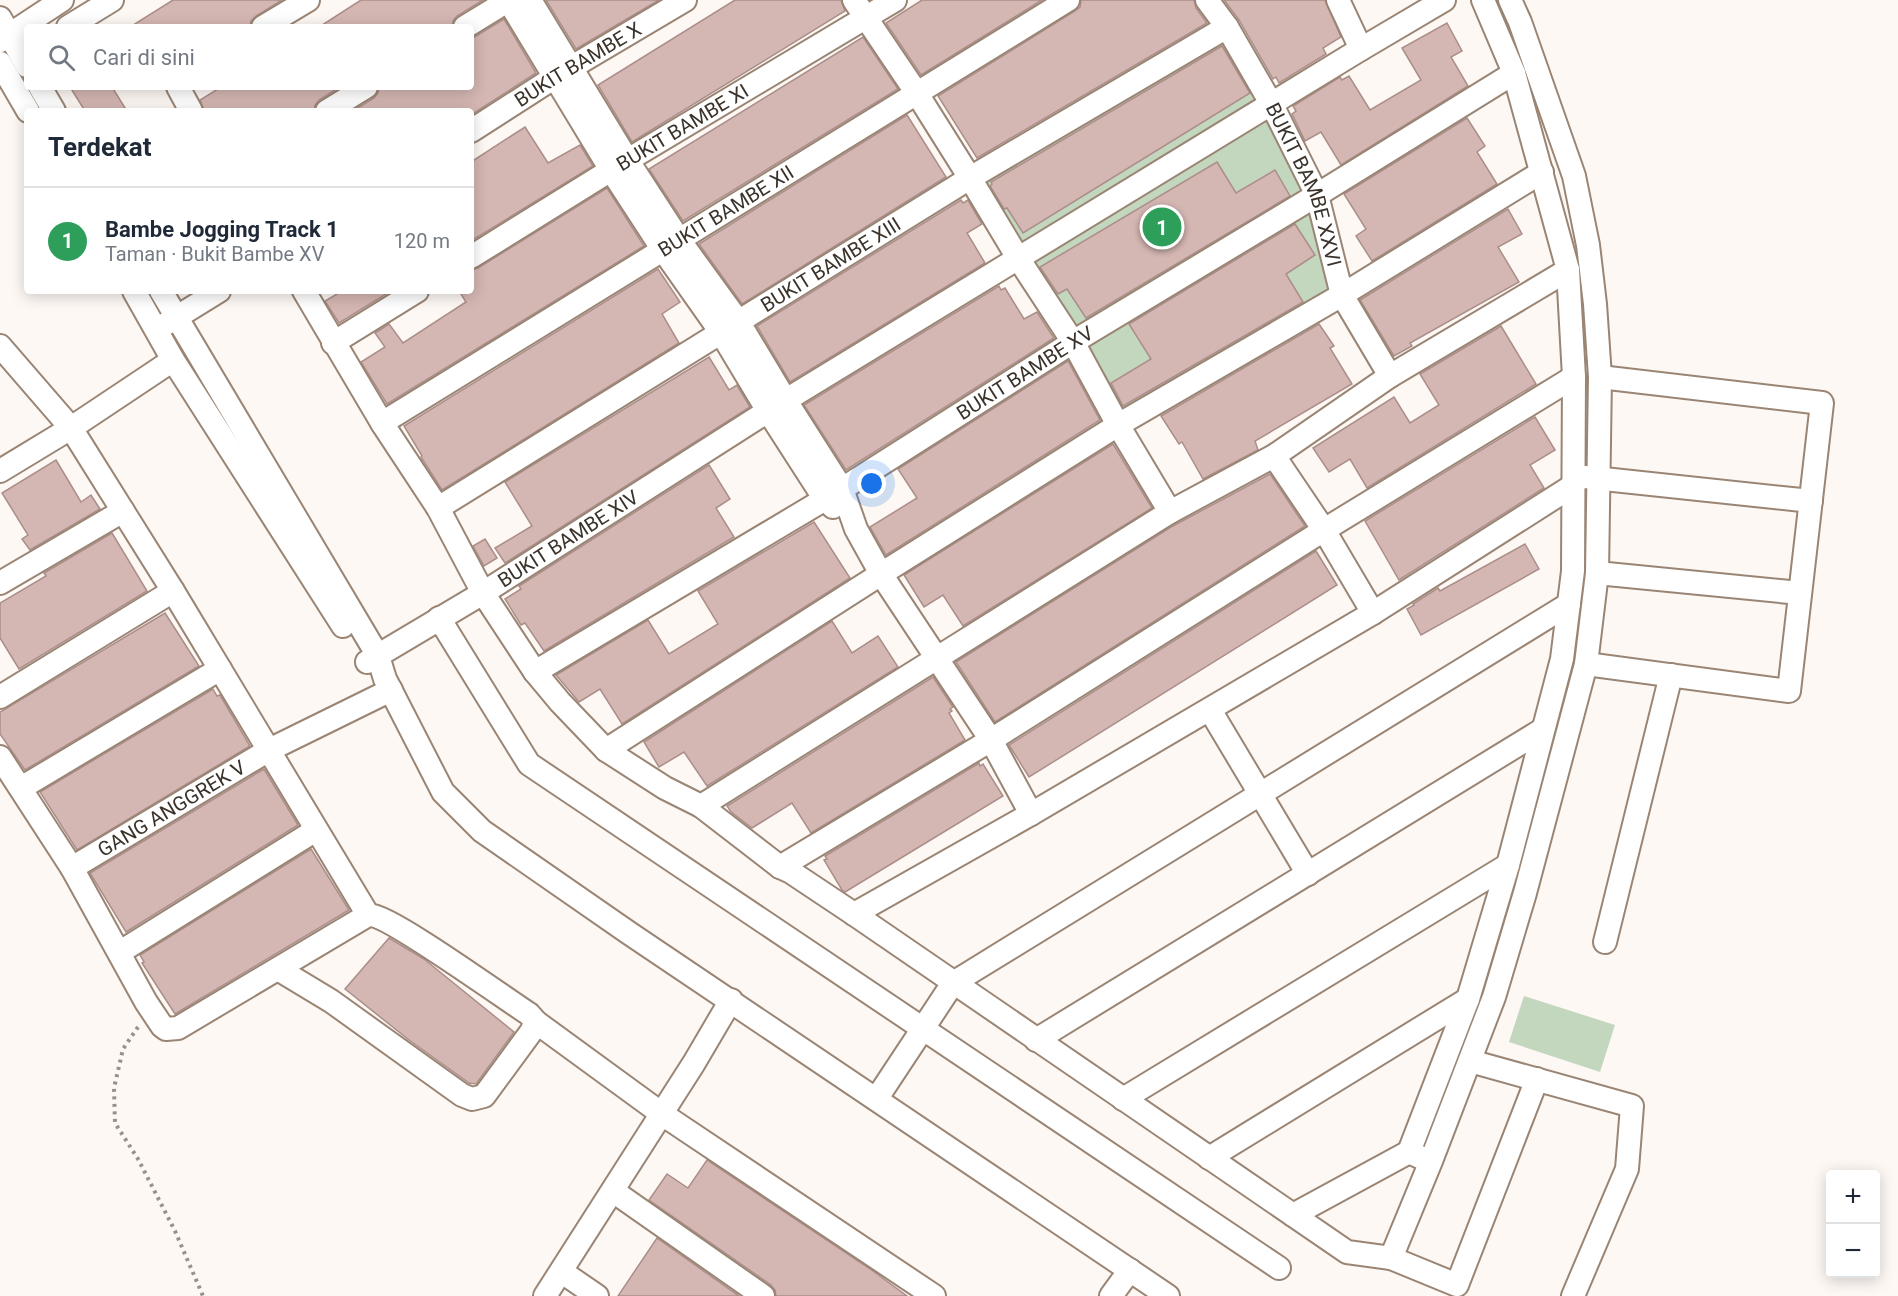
<!DOCTYPE html>
<html lang="id">
<head>
<meta charset="utf-8">
<style>
  body { margin:0; font-family:Roboto,sans-serif; background:#f6f6f7; color:#1f2937 }
  .controls { position:absolute; right:18px; bottom:18px; display:grid; overflow:hidden; border-radius:6px; box-shadow:0 3px 15px #0003 }
  .controls button { width:54px; height:54px; display:grid; place-items:center; padding:0; border:0; border-bottom:2px solid #e0e1e3; background:#fff; color:#1f2937; font:30px sans-serif }
  .you { position:absolute; left:872px; top:484px; width:21px; height:21px; margin:-15px; border:4px solid #fff; border-radius:50%; background:#1a73e8; box-shadow:0 0 0 9px #1a73e833 }
  .badge { display:grid; place-items:center; width:39px; height:39px; border-radius:50%; background:#db2777; color:#fff; font-size:20px; font-weight:700 }
  .pin { position:absolute; translate:-50% -50%; border:3px solid #fff; box-shadow:0 2px 6px #0006 }
  .list { margin:0; padding:0; list-style:none }
  h2 { display:flex; justify-content:space-between; align-items:center; height:78px; margin:0; padding:0 24px; font-size:26px }
  h2 small { font-size:20px; font-weight:400; color:#747a83 }
  .list li { display:grid; grid-template-columns:39px 1fr auto; gap:18px; align-items:center; box-sizing:border-box; height:108px; padding:0 24px; border-top:2px solid #e0e1e3 }
  .list b { display:block; font-size:22px; white-space:nowrap }
  .list p { margin:0; font-size:20px; white-space:nowrap; color:#747a83 }
  .list em { font-size:20px; font-style:normal; color:#747a83 }
  .icon { flex:none; width:33px; height:33px; fill:none; stroke:currentColor; stroke-width:2; stroke-linecap:round; stroke-linejoin:round }
  .map { position:relative; flex:none; width:1898px; height:1296px; overflow:hidden }
  .search { position:absolute; background:#fff; box-shadow:0 3px 15px #0003; left:24px; top:24px; width:450px; height:66px; display:flex; align-items:center; gap:15px; box-sizing:border-box; padding:0 21px; border-radius:6px; color:#747a83; font-size:22px }
  .panel { position:absolute; background:#fff; box-shadow:0 3px 15px #0003; left:24px; top:108px; width:450px; height:186px; border-radius:6px }
  .map>svg:first-child { display:block }
</style>
</head>
<body>
<div class="map">
<svg width="1898" height="1296" viewBox="0 0 1898 1296">
  <rect width="100%" height="100%" fill="#fdf8f4"/>
  <g fill="#c3d6be">
    <polygon points="1227,27 1272,105 1342,295 1118,425 970,178"/>
    <polygon points="1524,996 1615,1025 1600,1072 1509,1042"/>
  </g>
  <g fill="#d4b6b2" stroke="#ab8e8a" stroke-width="1.5">
    <polygon points="173,0 282,0 256,16 251,21 250,27 130,27"/>
    <polygon points="361,0 483,0 457,16 453,21 452,27 319,27"/>
    <polygon points="546,0 659,0 576,49"/>
    <polygon points="735,0 841,0 845,11 632,142 598,85"/>
    <polygon points="922,0 1042,0 921,75 886,23"/>
    <polygon points="1081,0 1194,0 1196,8 1207,23 977,158 938,96 1075,11 1080,7"/>
    <polygon points="1224,0 1325,0 1341,37 1323,48 1326,54 1279,83 1276,77 1273,79 1239,20"/>
    <polygon points="504,19 536,73 471,115 471,111 353,111 374,98 378,93 379,87 471,87 471,39"/>
    <polygon points="1447,23 1462,51 1451,57 1468,86 1341,165 1321,132 1305,141 1292,114 1296,111 1293,106 1340,77 1342,80 1349,76 1370,110 1421,80 1402,48"/>
    <polygon points="863,37 898,89 683,221 649,169"/>
    <polygon points="1222,46 1250,93 1023,233 1007,208 1004,209 990,186 992,184 991,182"/>
    <polygon points="70,87 112,87 127,111 85,111"/>
    <polygon points="221,87 340,87 319,100 315,105 314,111 204,111 200,100"/>
    <polygon points="907,115 946,177 742,304 699,244"/>
    <polygon points="1467,118 1485,146 1477,152 1497,184 1372,261 1356,236 1366,229 1344,194"/>
    <polygon points="525,127 548,163 580,145 593,166 471,241 471,162"/>
    <polygon points="1217,162 1236,193 1275,170 1290,196 1086,318 1067,289 1058,294 1040,267"/>
    <polygon points="607,188 644,246 387,404 361,362 385,347 375,333 389,324 403,343 466,302 459,291 471,291 471,270 478,268"/>
    <polygon points="961,200 963,203 968,200 982,224 967,233 985,263 790,382 757,326"/>
    <polygon points="1508,209 1522,234 1498,247 1519,282 1410,343 1412,346 1394,356 1360,300"/>
    <polygon points="1295,224 1315,255 1286,274 1303,302 1123,406 1111,383 1151,359 1129,324"/>
    <polygon points="658,269 680,302 662,314 679,343 442,490 421,457 422,456 404,426"/>
    <polygon points="999,286 1001,290 1005,288 1024,319 1037,312 1054,338 846,470 804,405"/>
    <polygon points="342,291 391,291 339,323 325,301"/>
    <polygon points="1319,324 1334,346 1330,348 1352,384 1255,441 1258,450 1203,479 1182,442 1179,444 1161,416"/>
    <polygon points="1501,326 1536,384 1367,488 1350,459 1329,472 1313,448 1394,397 1410,423 1439,405 1420,374"/>
    <polygon points="709,357 729,390 737,385 750,407 505,563 495,548 532,526 505,482"/>
    <polygon points="1068,361 1100,420 886,555 870,527 917,498 898,469"/>
    <polygon points="1535,417 1555,450 1530,465 1544,488 1399,580 1365,521"/>
    <polygon points="1113,444 1152,508 963,626 943,595 924,607 904,575"/>
    <polygon points="56,460 81,502 91,495 100,509 30,550 22,539 28,535 2,493"/>
    <polygon points="709,465 730,499 716,508 734,537 544,651 525,623 521,625 505,599 521,589 519,586"/>
    <polygon points="1270,474 1305,526 995,722 956,662 1171,527"/>
    <polygon points="814,522 850,578 622,724 600,689 579,702 556,675 648,620 669,654 718,624 698,591"/>
    <polygon points="112,533 147,591 19,669 0,638 0,603 46,576 44,573"/>
    <polygon points="485,539 497,558 484,566 473,546"/>
    <polygon points="1525,544 1539,569 1421,635 1407,609 1414,605 1413,604 1438,588 1440,591"/>
    <polygon points="1316,551 1337,585 1029,777 1009,745"/>
    <polygon points="165,613 199,666 25,770 0,734 0,712"/>
    <polygon points="832,621 852,653 878,636 898,667 707,786 684,752 659,767 644,742"/>
    <polygon points="933,677 953,707 950,709 952,711 949,713 965,740 811,833 792,803 752,828 731,812 727,806"/>
    <polygon points="213,689 217,696 220,695 250,746 77,850 40,792"/>
    <polygon points="979,763 980,766 983,764 1003,796 845,892 842,890 824,860 827,859 825,856"/>
    <polygon points="264,769 298,825 126,932 90,873"/>
    <polygon points="311,849 349,910 175,1014 142,963 144,962 140,955"/>
    <polygon points="389,938 424,959 514,1032 476,1084 469,1083 409,1040 345,989"/>
    <polygon points="707,1160 873,1271 907,1296 776,1296 775,1290 771,1285 649,1200 667,1174 688,1188"/>
    <polygon points="657,1238 739,1296 618,1296"/>
  </g>
  <g fill="none" stroke-linecap="round" stroke-linejoin="round">
    <g stroke="#9a8574" stroke-width="26">
      <g id="minor">
        <polyline points="508,0 611,170 663,250 720,331 768,411 824,498 833,507"/>
        <polyline points="530,0 628,161 680,241 738,321 786,401 842,489 856,529 881,574 991,740 1031,814"/>
        <polyline points="854,0 916,92 970,178 1018,258 1073,342 1118,425 1170,512"/>
        <path id="s1" d="M 1207,0 L 1227,27 L 1272,105 L 1317,195 L 1342,295 L 1390,376"/>
        <polyline points="1338,0 1361,49"/>
        <polyline points="0,18 27,66"/>
        <polyline points="68,27 112,0"/>
        <polyline points="263,27 308,0"/>
        <polyline points="465,27 509,0"/>
        <polyline points="0,41 62,0"/>
        <polyline points="0,63 28,111"/>
        <polyline points="40,87 54,111"/>
        <polyline points="178,87 191,111"/>
        <polyline points="327,111 366,87"/>
        <path id="s2" d="M 471,131 L 555,77 L 685,0"/>
        <path id="s3" d="M 471,257 L 611,170 L 895,0"/>
        <polyline points="134,291 173,360 343,626"/>
        <polyline points="161,291 378,656 385,679 443,792 482,831 629,933 1168,1296"/>
        <polyline points="304,291 382,423 438,508 483,593 535,672 560,702 606,750 665,788 701,806 780,867 791,872 854,914 1347,1252 1391,1258 1457,1285 1537,1079"/>
        <polyline points="164,325 219,291"/>
        <polyline points="333,343 417,291"/>
        <path d="M 0,346 L 71,428 L 173,591 L 368,915 C 387,913 504,998 529,1014 L 536,1022 L 531,1032 L 484,1096 L 472,1099 L 462,1095 L 331,1001 L 278,969"/>
        <path id="s4" d="M 382,423 L 1068,0"/>
        <polyline points="1274,456 1324,530 1373,613"/>
        <polyline points="0,471 71,428 173,360"/>
        <polyline points="1585,477 1811,501"/>
        <path id="s5" d="M 438,508 L 970,178 L 1227,27"/>
        <polyline points="1597,573 1800,593"/>
        <polyline points="0,583 123,511"/>
        <polyline points="439,618 529,764 1279,1268"/>
        <path id="s6" d="M 367,662 L 483,593 L 768,411 L 1361,49 L 1444,0"/>
        <polyline points="1586,664 1789,691 1822,403 1600,377"/>
        <path id="s7" d="M 535,672 L 842,489 L 1073,342 L 1317,195 L 1514,73"/>
        <polyline points="0,697 173,591"/>
        <polyline points="1210,710 1308,874"/>
        <polyline points="606,750 881,574 1118,425 1342,295 1542,172"/>
        <polyline points="0,757 72,868 146,1002 162,1026 166,1029 178,1028 368,915"/>
        <polyline points="21,788 220,669"/>
        <polyline points="701,806 1170,512 1274,456 1390,376 1568,270"/>
        <polyline points="780,867 991,740 1324,530 1574,377"/>
        <path id="s8" d="M 72,868 L 269,750 L 391,690"/>
        <polyline points="854,914 1031,814 1373,613 1574,485"/>
        <polyline points="1605,942 1671,675"/>
        <polyline points="120,952 316,830"/>
        <polyline points="536,1022 662,1114 934,1296"/>
        <polyline points="1036,1040 1542,730"/>
        <polyline points="1470,1061 1632,1106 1627,1169 1573,1296"/>
        <polyline points="877,1098 953,983 1569,604"/>
        <polyline points="1123,1099 1508,865"/>
        <polyline points="1409,1152 1468,999 1508,865 1562,659 1573,571 1574,377 1568,270 1514,73 1483,0"/>
        <polyline points="1209,1158 1468,999"/>
        <polyline points="613,1191 763,1296"/>
        <polyline points="1293,1215 1409,1152 1422,1158"/>
        <polyline points="1391,1258 1431,1161 1494,997 1525,893 1586,664 1597,573 1600,377 1595,304 1588,245 1574,176 1520,22 1510,0"/>
        <polyline points="562,1272 597,1296"/>
        <polyline points="545,1296 694,1063 731,1000"/>
        <polyline points="1111,1296 1130,1270"/>
      </g>
    </g>
    <polyline stroke="#98918b" stroke-width="4" stroke-dasharray="3 4.5" stroke-linecap="butt" points="138,1027 123,1049 114,1088 115,1123 138,1159 175,1231 203,1296"/>
    <use href="#minor" stroke="#fff" stroke-width="22"/>
  </g>
  <g text-anchor="middle" stroke-width="4.5" stroke-linejoin="round" paint-order="stroke">
    <g font-size="20" fill="#3b332b" stroke="#fff">
      <text dy="7" stroke="none"><textPath href="#s2" startOffset="126">BUKIT BAMBE X</textPath></text>
      <text dy="7" stroke="none"><textPath href="#s3" startOffset="248">BUKIT BAMBE XI</textPath></text>
      <text dy="7" stroke="none"><textPath href="#s1" startOffset="210">BUKIT BAMBE XXVI</textPath></text>
      <text dy="7" stroke="none"><textPath href="#s4" startOffset="404">BUKIT BAMBE XII</textPath></text>
      <text dy="7" stroke="none"><textPath href="#s5" startOffset="462">BUKIT BAMBE XIII</textPath></text>
      <text dy="7" stroke="none"><textPath href="#s7" startOffset="574">BUKIT BAMBE XV</textPath></text>
      <text dy="7" stroke="none"><textPath href="#s6" startOffset="236">BUKIT BAMBE XIV</textPath></text>
      <text dy="7" stroke="none"><textPath href="#s8" startOffset="116">GANG ANGGREK V</textPath></text>
    </g>
  </g>
</svg>
<div class="controls">
<button>+</button>
<button>−</button>
</div>
<div class="you"></div>
<div class="pin badge" style="left:1162px;top:227px;background:#2e9e5b">1</div>
<div class="search"><svg class="icon" aria-label="search" viewBox="0 0 24 24"><circle cx="10" cy="10" r="6"/><path d="M15 15l6 6"/></svg>Cari di sini</div>
<section class="panel">
<h2>Terdekat<small></small></h2>
<ul class="list">
<li><span class="badge" style="background:#2e9e5b">1</span><div><b>Bambe Jogging Track 1</b><p>Taman · Bukit Bambe XV</p></div><em>120 m</em></li>
</ul>
</section>
</div>
</body>
</html>
